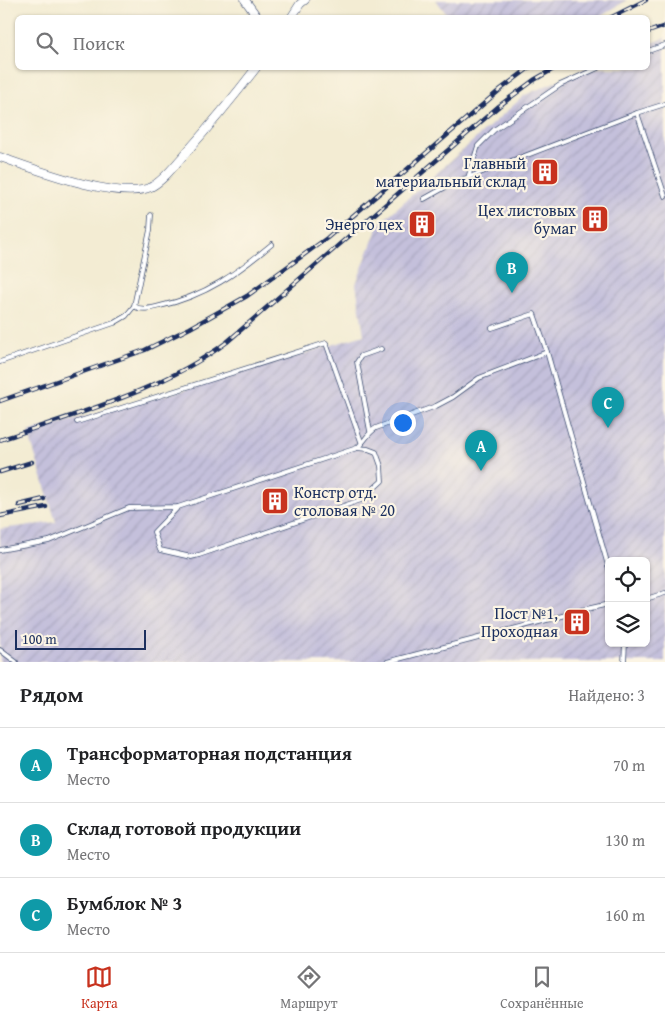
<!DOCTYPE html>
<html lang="ru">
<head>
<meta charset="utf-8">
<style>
  body { margin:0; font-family:"Gentium Book Plus",serif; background:#f2f2f2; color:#202124 }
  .controls { position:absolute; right:15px; bottom:15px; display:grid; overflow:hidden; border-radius:8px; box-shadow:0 1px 4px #0004 }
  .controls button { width:45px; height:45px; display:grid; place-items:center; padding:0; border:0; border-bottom:1px solid #e0e0e0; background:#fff; color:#202124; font:25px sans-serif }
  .scale { position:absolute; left:15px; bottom:12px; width:131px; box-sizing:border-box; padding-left:5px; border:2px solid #1b2f5e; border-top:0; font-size:14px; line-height:18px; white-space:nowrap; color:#1b2f5e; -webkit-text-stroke:4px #fcf5e5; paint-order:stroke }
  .you { position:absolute; left:402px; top:422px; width:18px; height:18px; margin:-12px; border:4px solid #fff; border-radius:50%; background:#1a73e8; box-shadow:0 0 0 8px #1a73e833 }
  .badge { display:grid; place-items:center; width:32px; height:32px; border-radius:50%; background:#c8321e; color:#fff; font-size:16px; font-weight:700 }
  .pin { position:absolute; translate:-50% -41px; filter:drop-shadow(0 1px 2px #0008) }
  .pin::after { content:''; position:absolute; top:26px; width:18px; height:15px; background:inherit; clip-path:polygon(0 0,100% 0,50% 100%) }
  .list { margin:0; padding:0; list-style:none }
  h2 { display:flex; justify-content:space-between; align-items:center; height:65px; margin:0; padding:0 20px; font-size:21px }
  h2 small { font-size:16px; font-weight:400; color:#757577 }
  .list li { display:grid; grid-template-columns:32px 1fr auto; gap:15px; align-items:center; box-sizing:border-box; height:75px; padding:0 20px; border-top:1px solid #e0e0e0 }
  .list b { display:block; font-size:19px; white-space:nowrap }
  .list p { margin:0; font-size:16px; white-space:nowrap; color:#757577 }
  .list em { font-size:16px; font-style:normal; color:#757577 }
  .icon { flex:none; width:28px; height:28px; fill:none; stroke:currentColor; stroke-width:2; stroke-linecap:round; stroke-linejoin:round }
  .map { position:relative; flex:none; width:665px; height:662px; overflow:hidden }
  .search { position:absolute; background:#fff; box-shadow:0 1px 4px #0004; left:15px; right:15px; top:15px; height:55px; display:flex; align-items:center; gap:12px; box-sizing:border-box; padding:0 18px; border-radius:8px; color:#757577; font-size:19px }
  .sheet { height:290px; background:#fff }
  nav { display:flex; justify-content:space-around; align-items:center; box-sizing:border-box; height:70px; border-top:1px solid #e0e0e0; background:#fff; font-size:14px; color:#757577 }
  nav a { display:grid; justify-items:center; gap:2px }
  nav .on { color:#c8321e }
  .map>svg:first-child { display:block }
</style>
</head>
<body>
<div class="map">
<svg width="665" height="662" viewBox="0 0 665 662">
  <defs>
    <pattern id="industrial-furrows" width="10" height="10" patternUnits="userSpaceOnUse" patternTransform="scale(1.25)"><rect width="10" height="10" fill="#c4c0db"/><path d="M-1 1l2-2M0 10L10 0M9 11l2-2" fill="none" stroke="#a8a5be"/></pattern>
  </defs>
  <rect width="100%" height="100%" fill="#fcf5e5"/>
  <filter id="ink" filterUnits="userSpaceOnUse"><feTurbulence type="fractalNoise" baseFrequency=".02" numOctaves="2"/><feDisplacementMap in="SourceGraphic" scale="10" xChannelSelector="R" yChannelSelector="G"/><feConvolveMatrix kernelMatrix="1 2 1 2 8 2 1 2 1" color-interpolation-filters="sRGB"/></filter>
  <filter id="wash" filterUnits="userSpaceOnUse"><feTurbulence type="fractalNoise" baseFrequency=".0096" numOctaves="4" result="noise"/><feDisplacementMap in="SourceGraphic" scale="20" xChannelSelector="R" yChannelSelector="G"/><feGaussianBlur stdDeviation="1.12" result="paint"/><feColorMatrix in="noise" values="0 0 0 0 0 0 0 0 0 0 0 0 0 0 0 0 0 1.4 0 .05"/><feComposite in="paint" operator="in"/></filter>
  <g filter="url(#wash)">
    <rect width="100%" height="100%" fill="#f3ecd3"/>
    <g fill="url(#industrial-furrows)" fill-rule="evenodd">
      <polygon points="436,0 627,0 598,18 449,17"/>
      <path d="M 665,38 L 665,662 L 0,662 L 0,529 L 56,522 L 28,432 L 196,387 L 364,335 L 356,284 L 379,224 L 525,95 L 586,68 L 648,68 L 648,44 ZM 609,561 L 646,561 L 646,643 L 609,643 Z"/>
    </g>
  </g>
  <g filter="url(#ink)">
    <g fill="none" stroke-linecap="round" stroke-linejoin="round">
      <g stroke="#3b4b70" stroke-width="5.5">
        <g id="lane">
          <polyline points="648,51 665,45"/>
          <polyline points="637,113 665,196"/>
          <polyline points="468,178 478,146 494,130 560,85 598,68"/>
          <polyline points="424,199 451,184 637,113 665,104"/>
          <path d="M 151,215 L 150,230 L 134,306 C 141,311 152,308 160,306 C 206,296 237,273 272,244"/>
          <polyline points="492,328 534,314 547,352 609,569"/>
          <polyline points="0,362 114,323 126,316 134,306"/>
          <polyline points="77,422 326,343 362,444"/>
          <polyline points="370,431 357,362 361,356 381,349"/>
          <polyline points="178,507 154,532 160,550 191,557 199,555 361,500 382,481 381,466 376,452 368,449 357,448"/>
          <path d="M 0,550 L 49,541 L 129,508 L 178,507 L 357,448 C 364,442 368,433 376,428 L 436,406 L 453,397 L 479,378 L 547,352"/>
          <polyline points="646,599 665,593"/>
          <polyline points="582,610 609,604"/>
          <polyline points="0,650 16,662"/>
          <polyline points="387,662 566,615"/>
          <polyline points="624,662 625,643"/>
        </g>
      </g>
      <g stroke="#3b4b70" stroke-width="9">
        <g id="street">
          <polyline points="245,0 258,18"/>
          <polyline points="291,18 300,4 305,0"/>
          <path d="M 0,157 C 32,168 120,202 151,187 C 164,180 174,166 184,155 C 209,127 233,98 256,68"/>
        </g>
      </g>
      <use href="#lane" stroke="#fff" stroke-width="4"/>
      <use href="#street" stroke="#fff" stroke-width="8"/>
      <g stroke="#1b2f5e" stroke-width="4.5">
        <g id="rail">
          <polyline points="610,18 646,0"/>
          <polyline points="648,32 665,26"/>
          <polyline points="0,401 145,350 190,328 247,296 327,238 501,89 529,68"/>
          <path d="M 0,440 C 77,413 160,392 227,342 L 499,106 L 534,80 L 555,68"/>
          <polyline points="0,472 32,462"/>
          <polyline points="19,505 44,499"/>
          <polyline points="0,516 46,507"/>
        </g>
      </g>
      <use href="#rail" stroke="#fcf5e5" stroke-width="2.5" stroke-dasharray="8" stroke-linecap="butt"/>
    </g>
  </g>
  <defs>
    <g id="building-square" transform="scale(1.4375)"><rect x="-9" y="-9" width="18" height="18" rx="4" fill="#c8321e" stroke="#fcf5e5"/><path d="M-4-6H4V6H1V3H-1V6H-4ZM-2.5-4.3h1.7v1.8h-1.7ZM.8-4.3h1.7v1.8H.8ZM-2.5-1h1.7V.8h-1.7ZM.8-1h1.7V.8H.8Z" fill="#fff"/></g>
  </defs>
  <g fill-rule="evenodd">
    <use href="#building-square" x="545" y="172"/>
    <use href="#building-square" x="595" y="219"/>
    <use href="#building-square" x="422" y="224"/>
    <use href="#building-square" x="275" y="501"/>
    <use href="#building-square" x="577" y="622"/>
  </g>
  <g text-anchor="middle" stroke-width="4.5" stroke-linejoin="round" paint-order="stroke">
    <g font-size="16" fill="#1b2f5e" stroke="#fcf5e5" text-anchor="end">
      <text x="526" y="169">Главный<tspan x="526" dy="18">материальный склад</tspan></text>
      <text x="576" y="216">Цех листовых<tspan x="576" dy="18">бумаг</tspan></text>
      <text x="403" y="230">Энерго цех</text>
      <text x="294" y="498" text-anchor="start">Констр отд.<tspan x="294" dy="18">столовая № 20</tspan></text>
      <text x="558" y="619">Пост №1,<tspan x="558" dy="18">Проходная</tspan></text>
    </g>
  </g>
</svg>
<div class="controls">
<button><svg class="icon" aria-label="locate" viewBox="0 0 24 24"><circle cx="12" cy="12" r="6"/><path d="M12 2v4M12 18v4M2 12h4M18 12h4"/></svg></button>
<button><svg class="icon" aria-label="layers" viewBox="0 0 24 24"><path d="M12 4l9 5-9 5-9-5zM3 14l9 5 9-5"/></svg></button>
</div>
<div class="scale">100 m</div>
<div class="you"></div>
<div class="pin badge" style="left:481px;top:471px;background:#0f9aa8">A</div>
<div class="pin badge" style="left:512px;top:293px;background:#0f9aa8">B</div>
<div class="pin badge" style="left:608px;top:428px;background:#0f9aa8">C</div>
<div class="search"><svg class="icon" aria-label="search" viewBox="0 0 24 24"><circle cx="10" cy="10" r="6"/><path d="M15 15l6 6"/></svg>Поиск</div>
</div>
<section class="sheet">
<h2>Рядом<small>Найдено: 3</small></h2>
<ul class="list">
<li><span class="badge" style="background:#0f9aa8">A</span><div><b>Трансформаторная подстанция</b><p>Место</p></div><em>70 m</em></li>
<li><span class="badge" style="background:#0f9aa8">B</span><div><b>Склад готовой продукции</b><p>Место</p></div><em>130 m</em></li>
<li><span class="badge" style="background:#0f9aa8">C</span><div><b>Бумблок № 3</b><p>Место</p></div><em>160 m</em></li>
</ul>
</section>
<nav>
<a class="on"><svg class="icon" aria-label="map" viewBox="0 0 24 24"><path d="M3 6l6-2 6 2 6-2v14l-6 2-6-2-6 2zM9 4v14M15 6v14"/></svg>Карта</a>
<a><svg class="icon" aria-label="directions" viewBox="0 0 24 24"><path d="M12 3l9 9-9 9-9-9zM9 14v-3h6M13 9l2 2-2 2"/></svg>Маршрут</a>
<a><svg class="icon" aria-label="saved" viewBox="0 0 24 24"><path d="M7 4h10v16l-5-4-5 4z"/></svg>Сохранённые</a>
</nav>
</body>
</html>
